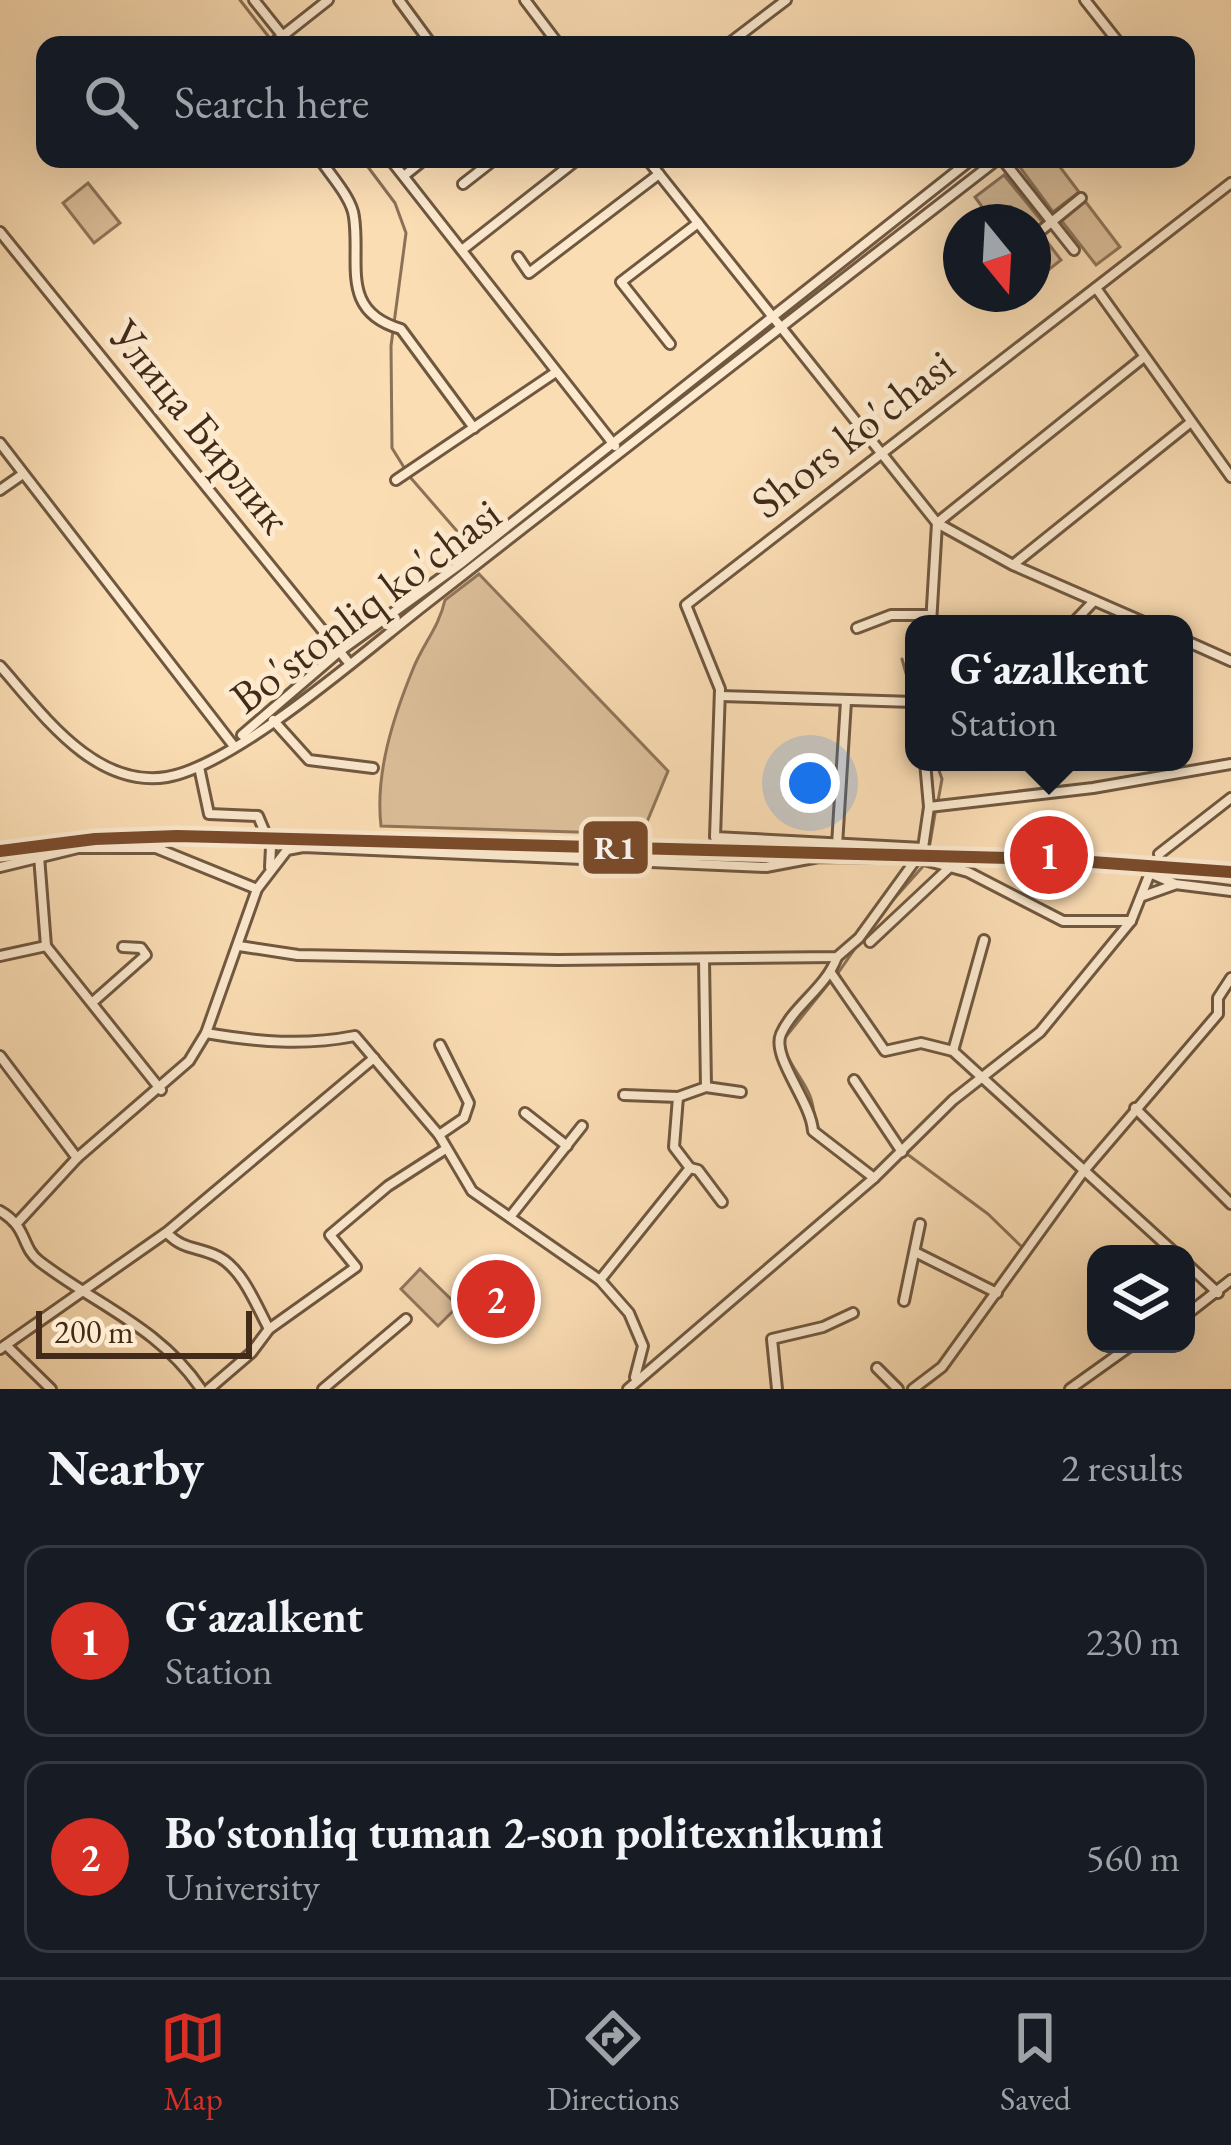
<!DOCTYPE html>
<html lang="en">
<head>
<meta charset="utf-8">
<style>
  body { margin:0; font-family:"EB Garamond",serif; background:#242831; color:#f1f3f6 }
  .controls { position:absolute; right:36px; bottom:36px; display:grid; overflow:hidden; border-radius:24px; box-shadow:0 12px 48px #0002 }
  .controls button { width:108px; height:108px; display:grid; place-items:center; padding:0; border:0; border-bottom:3px solid #363941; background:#171b24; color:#f1f3f6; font:60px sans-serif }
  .compass { position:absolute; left:943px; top:204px; width:108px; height:108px; border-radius:50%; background:#171b24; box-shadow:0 12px 48px #0002; rotate:162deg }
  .scale { position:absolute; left:36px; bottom:30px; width:216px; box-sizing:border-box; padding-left:12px; border:6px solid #422b19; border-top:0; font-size:33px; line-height:42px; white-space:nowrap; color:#422b19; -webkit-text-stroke:9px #fce9ce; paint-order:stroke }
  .you { position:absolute; left:810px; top:783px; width:42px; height:42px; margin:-30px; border:9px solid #fff; border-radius:50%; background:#1a73e8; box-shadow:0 0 0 18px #1a73e833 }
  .badge { display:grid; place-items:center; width:78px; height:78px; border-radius:50%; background:#d93025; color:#fff; font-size:39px; font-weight:700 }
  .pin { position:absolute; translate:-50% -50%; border:6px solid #fff; box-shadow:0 3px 12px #0006 }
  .popup { position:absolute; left:905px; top:615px; width:288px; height:156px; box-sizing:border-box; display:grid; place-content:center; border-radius:24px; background:#171b24; filter:drop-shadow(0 3px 9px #0005); font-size:39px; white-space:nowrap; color:#9ea1a6 }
  .popup b { font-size:45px; color:#f1f3f6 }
  .popup::after { content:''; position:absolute; left:50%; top:100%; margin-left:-24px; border:24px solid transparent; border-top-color:#171b24 }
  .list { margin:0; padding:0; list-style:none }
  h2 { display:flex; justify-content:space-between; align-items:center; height:156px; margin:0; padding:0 48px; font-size:51px }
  h2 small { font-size:39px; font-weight:400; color:#9ea1a6 }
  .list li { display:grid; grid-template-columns:78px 1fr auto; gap:36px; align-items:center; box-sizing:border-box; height:192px; margin:0 24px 24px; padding:0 24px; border:3px solid #363941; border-radius:24px }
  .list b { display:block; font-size:45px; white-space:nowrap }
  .list p { margin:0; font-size:39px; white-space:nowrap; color:#9ea1a6 }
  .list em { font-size:39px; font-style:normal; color:#9ea1a6 }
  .icon { flex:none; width:66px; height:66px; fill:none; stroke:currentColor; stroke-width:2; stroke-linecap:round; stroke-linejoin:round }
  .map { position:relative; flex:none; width:1231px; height:1389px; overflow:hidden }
  .search { position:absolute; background:#171b24; box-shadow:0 12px 48px #0002; left:36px; right:36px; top:36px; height:132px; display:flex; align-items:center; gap:30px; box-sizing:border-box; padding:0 42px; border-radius:24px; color:#9ea1a6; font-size:45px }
  .sheet { height:588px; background:#171b24 }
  nav { display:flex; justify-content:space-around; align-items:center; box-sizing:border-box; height:168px; border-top:3px solid #363941; background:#171b24; font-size:33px; color:#9ea1a6 }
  nav a { display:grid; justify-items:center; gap:6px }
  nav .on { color:#d93025 }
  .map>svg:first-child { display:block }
</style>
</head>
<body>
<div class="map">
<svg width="1231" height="1389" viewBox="0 0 1231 1389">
  <rect width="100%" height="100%" fill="#fbddb4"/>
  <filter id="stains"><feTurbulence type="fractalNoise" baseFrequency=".00167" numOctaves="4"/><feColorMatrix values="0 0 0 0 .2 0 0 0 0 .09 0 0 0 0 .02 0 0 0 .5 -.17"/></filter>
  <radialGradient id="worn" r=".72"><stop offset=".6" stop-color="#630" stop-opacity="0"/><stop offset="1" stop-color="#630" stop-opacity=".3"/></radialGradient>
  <g fill="#dcbf9a" stroke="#8f755a" stroke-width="3">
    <polygon points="1014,159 1054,159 1079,192 1053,212"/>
    <polygon points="1004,175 1044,224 1038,230 1061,260 1033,282 1033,222 983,222 988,215 975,197"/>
    <polygon points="88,183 120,223 94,243 63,203"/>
    <polygon points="1085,201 1120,247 1096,265 1061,220"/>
    <path d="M 479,574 L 668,771 L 642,834 L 381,826 C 375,773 393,718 413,669 C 423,644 439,627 445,600 Z"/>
    <polygon points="420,1269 458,1306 438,1326 401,1289"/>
  </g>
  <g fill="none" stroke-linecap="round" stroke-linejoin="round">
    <g stroke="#8b7156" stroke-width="3">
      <polyline points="240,0 272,41"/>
      <polyline points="362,159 395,203 406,233 391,346 392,448 405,469"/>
      <polyline points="410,477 463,538"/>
      <polyline points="902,659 913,698"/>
      <polyline points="936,762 942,779 938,801"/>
      <polyline points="929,849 935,814"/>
      <polyline points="885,909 926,863"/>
      <polyline points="838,973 861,940"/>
      <path d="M 823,1134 C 812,1123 816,1111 810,1096 C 802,1076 784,1060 784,1039 L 829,983"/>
      <polyline points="907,1154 988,1214 1024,1249"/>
      <polyline points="869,1170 873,1173 884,1163"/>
    </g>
    <g stroke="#705840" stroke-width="14">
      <g id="street">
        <polyline points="254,0 290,45"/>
        <polyline points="399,0 432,45"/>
        <polyline points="525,0 559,45"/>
        <polyline points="1085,0 1119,43"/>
        <polyline points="271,45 328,0"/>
        <polyline points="727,45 786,0"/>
        <path d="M 320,159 C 330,175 352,198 354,217 C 361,263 339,311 401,329 L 474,428"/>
        <polyline points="390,159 615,446"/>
        <polyline points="647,159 937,523 1013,565 1148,624"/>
        <polyline points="1002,159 1074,250"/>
        <polyline points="405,175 425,159"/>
        <polyline points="463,184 495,159"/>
        <polyline points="0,232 349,663"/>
        <polyline points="1033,237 1081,198"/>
        <polyline points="462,250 578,159"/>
        <polyline points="518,257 529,273 659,174"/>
        <polyline points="1096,288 1231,477"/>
        <polyline points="670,344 621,282 698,223"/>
        <polyline points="0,443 233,745"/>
        <polyline points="396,480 556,372"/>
        <polyline points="0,490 23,474"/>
        <polyline points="1014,564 1191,422"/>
        <polyline points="931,624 937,523 1144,357"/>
        <polyline points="1072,624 1094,601"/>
        <polyline points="857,628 891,615 930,615"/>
        <polyline points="1184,640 1231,661"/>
        <path d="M 0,666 C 41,712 94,789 167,777 C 236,765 364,652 423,606 C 615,457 805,307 998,159"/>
        <polyline points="720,696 914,702"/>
        <polyline points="273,720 309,760 373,768"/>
        <polyline points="242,735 340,651 459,565 972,159"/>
        <polyline points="925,762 929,807 923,848 715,837 720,689 686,605 1231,183"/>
        <polyline points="199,767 209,814 258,816 271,847 270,867"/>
        <polyline points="929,807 1093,788 1231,764"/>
        <polyline points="837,845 846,701"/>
        <polyline points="1159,854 1231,798"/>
        <polyline points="39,856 46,946 161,1090"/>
        <polyline points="0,867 78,848 156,848 257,889"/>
        <polyline points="1143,896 1174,885"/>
        <polyline points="870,942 951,866"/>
        <polyline points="239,946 298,955 558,960 837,957 859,938 917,858 968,872 1063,921 1131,921"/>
        <polyline points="0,956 46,946"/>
        <path d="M 837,957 C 826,988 794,1005 781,1034 C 771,1057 811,1101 813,1131 L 874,1178"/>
        <polyline points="704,960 706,1087"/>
        <polyline points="831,973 885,1051 921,1043 953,1051 1176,1254"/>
        <polyline points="94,1001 146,955 141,948 123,947"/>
        <path d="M 206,1033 C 258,1042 304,1046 355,1036 L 439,1135 L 472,1191 L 600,1280 L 629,1313 L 643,1346 L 635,1377"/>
        <polyline points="953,1051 984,940"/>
        <polyline points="0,1056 77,1158"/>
        <polyline points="854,1080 902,1152"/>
        <polyline points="678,1097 706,1087 741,1092"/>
        <polyline points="1135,1108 1231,1204"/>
        <polyline points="525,1113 567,1146"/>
        <polyline points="439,1135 464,1118 469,1103 440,1045"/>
        <polyline points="690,1168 698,1170 722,1202"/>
        <path d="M 0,1211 C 28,1227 21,1247 39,1261 C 96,1305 159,1327 201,1389"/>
        <polyline points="510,1217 582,1126"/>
        <polyline points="19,1221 77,1158 189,1061 206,1033 257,889 287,850 303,847 766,867 819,857 917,858"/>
        <path d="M 167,1233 C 184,1251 198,1246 219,1257 C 243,1270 256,1305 269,1329"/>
        <polyline points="917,1253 997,1293"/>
        <polyline points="1186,1263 1218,1293"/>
        <polyline points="600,1280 690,1168 674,1147 678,1097 624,1095"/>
        <polyline points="904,1301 920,1224"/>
        <polyline points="1186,1315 1231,1280"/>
        <polyline points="7,1346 51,1389"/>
        <polyline points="0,1349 167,1232 374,1058"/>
        <polyline points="877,1368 898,1389"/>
        <polyline points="209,1389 251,1353 269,1329 356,1267 330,1235 388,1186 444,1150"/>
        <polyline points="323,1389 406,1319"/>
        <polyline points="628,1389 874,1178 953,1100 1040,1032 1131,921 1150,873 1175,884 1231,891"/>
        <polyline points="777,1389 772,1339 823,1327 853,1313"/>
        <polyline points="913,1389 942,1367 1083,1172 1218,1014 1218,998 1231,978"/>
        <polyline points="1070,1389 1133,1344"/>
      </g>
    </g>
    <use href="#street" stroke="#fce9ce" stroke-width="8"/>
    <g stroke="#fce9ce" stroke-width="21">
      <polyline id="rail-1" points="0,851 95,839 177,836 1050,859 1231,872"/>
    </g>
    <use href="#rail-1" stroke="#7a4b2a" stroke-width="12"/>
  </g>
  <g text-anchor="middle" stroke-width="10" stroke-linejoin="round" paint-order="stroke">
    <g font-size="45" fill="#422b19" stroke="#fce9ce">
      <text transform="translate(201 426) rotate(51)" y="16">Улица Бирлик</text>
      <text transform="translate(852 433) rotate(-38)" y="16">Shors ko'chasi</text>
      <text transform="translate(365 605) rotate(-37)" y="16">Bo'stonliq ko'chasi</text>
    </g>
  </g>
  <rect stroke="#fce9ce" stroke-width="4.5" x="581" y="819" width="69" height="57" rx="12" fill="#7a4b2a"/>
  <g font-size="33" text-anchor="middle" font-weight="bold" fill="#fff">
    <text x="615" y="859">R1</text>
  </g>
  <rect width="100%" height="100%" filter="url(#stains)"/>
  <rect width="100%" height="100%" fill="url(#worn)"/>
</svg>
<div class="controls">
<button><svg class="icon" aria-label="layers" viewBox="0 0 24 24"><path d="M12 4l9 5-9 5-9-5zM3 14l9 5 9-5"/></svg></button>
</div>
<svg class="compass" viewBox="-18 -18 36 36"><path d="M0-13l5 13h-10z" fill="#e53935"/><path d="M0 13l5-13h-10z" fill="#9ea1a6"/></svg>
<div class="scale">200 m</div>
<div class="you"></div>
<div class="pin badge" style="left:1049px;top:855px">1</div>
<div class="popup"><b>Gʻazalkent</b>Station</div>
<div class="pin badge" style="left:496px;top:1299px">2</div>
<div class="search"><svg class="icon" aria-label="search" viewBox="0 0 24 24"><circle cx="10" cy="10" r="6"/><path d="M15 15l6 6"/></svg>Search here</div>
</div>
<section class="sheet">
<h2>Nearby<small>2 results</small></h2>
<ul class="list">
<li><span class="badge">1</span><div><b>Gʻazalkent</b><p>Station</p></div><em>230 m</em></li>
<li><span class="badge">2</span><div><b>Bo'stonliq tuman 2-son politexnikumi</b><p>University</p></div><em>560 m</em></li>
</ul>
</section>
<nav>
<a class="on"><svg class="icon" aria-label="map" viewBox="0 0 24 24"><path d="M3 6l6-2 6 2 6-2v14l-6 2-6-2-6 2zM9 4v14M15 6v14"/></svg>Map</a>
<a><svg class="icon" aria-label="directions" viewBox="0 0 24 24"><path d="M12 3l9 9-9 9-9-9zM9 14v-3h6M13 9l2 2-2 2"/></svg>Directions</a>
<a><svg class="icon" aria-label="saved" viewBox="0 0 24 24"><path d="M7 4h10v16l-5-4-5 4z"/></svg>Saved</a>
</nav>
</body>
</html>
